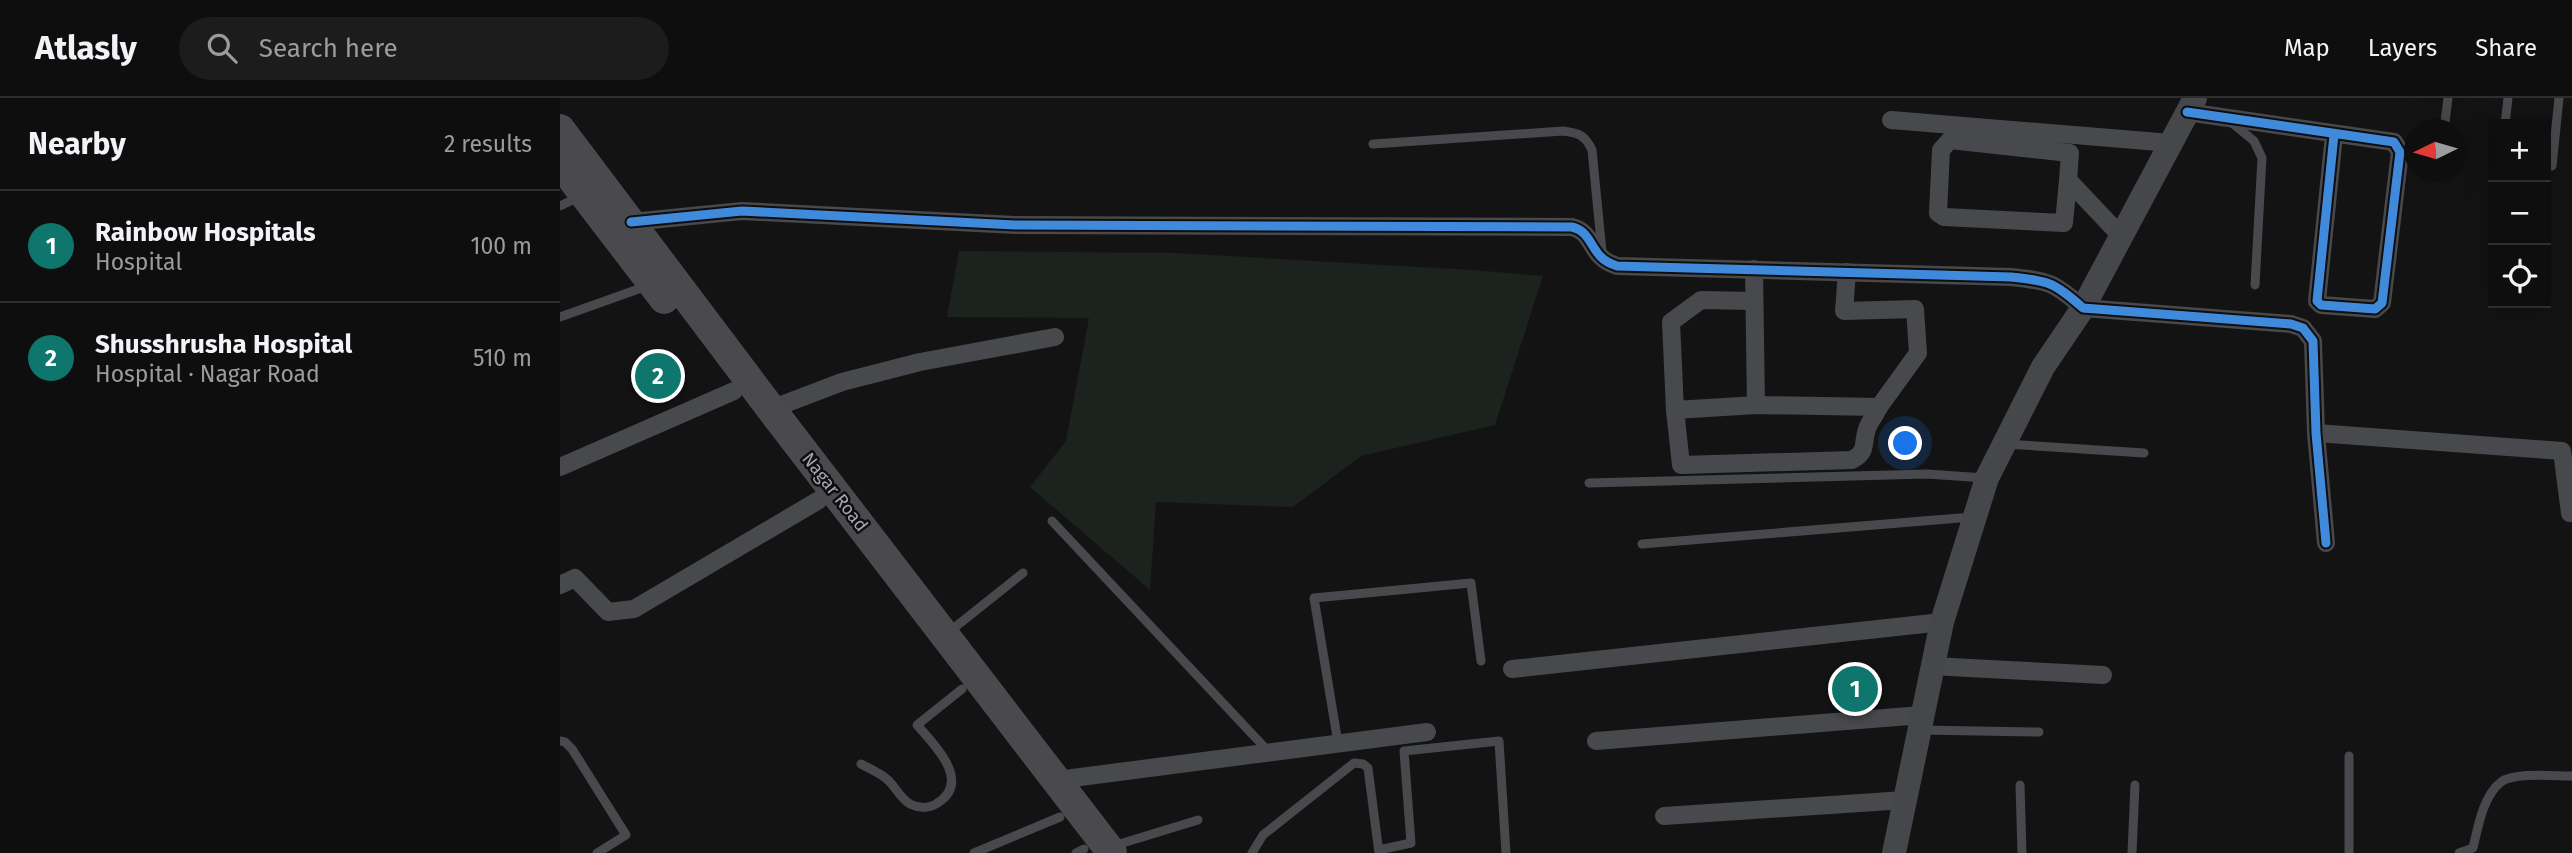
<!DOCTYPE html>
<html lang="en">
<head>
<meta charset="utf-8">
<style>
  body { margin:0; font-family:"Fira Sans",sans-serif; background:#1c1c1c; color:#f1f3f6 }
  .controls { position:absolute; right:21px; top:21px; display:grid; overflow:hidden; border-radius:0px; box-shadow:0 7px 28px #0002 }
  .controls button { width:63px; height:63px; display:grid; place-items:center; padding:0; border:0; border-bottom:2px solid #2e2e2e; background:#0e0e0e; color:#f1f3f6; font:35px sans-serif }
  .compass { position:absolute; left:1844px; top:21px; width:63px; height:63px; border-radius:50%; background:#0e0e0e; box-shadow:0 7px 28px #0002; rotate:265deg }
  .you { position:absolute; left:1346px; top:346px; width:24px; height:24px; margin:-18px; border:5px solid #fff; border-radius:50%; background:#1a73e8; box-shadow:0 0 0 10px #1a73e833 }
  .badge { display:grid; place-items:center; width:46px; height:46px; border-radius:50%; background:#0f766e; color:#fff; font-size:23px; font-weight:700 }
  .pin { position:absolute; translate:-50% -50%; border:4px solid #fff; box-shadow:0 2px 7px #0006 }
  .list { margin:0; padding:0; list-style:none }
  h2 { display:flex; justify-content:space-between; align-items:center; height:91px; margin:0; padding:0 28px; font-size:30px }
  h2 small { font-size:23px; font-weight:400; color:#9b9c9e }
  .list li { display:grid; grid-template-columns:46px 1fr auto; gap:21px; align-items:center; box-sizing:border-box; height:112px; padding:0 28px; border-top:2px solid #2e2e2e }
  .list b { display:block; font-size:26px; white-space:nowrap }
  .list p { margin:0; font-size:23px; white-space:nowrap; color:#9b9c9e }
  .list em { font-size:23px; font-style:normal; color:#9b9c9e }
  .icon { flex:none; width:38px; height:38px; fill:none; stroke:currentColor; stroke-width:2; stroke-linecap:round; stroke-linejoin:round }
  .map { position:relative; flex:none; width:2012px; height:755px; overflow:hidden }
  header { display:flex; align-items:center; gap:42px; box-sizing:border-box; height:98px; padding:0 35px; background:#0e0e0e; border-bottom:2px solid #2e2e2e }
  header strong { font-size:33px }
  nav { display:flex; gap:38px; margin-inline-start:auto; font-size:24px }
  .search { width:490px; height:63px; background:#1c1c1c; display:flex; align-items:center; gap:18px; box-sizing:border-box; padding:0 24px; border-radius:38px; color:#9b9c9e; font-size:26px }
  main { display:flex }
  aside { flex:1; background:#0e0e0e }
  .map>svg:first-child { display:block }
</style>
</head>
<body>
<header>
<strong>Atlasly</strong>
<div class="search"><svg class="icon" aria-label="search" viewBox="0 0 24 24"><circle cx="10" cy="10" r="6"/><path d="M15 15l6 6"/></svg>Search here</div>
<nav><a>Map</a><a>Layers</a><a>Share</a></nav>
</header>
<main>
<aside>
<h2>Nearby<small>2 results</small></h2>
<ul class="list">
<li><span class="badge">1</span><div><b>Rainbow Hospitals</b><p>Hospital</p></div><em>100 m</em></li>
<li><span class="badge">2</span><div><b>Shusshrusha Hospital</b><p>Hospital · Nagar Road</p></div><em>510 m</em></li>
</ul>
</aside>
<div class="map">
<svg width="2012" height="755" viewBox="0 0 2012 755">
  <rect width="100%" height="100%" fill="#131313"/>
  <polygon fill="#1c221d" points="399,153 616,155 912,172 983,178 935,327 801,358 733,409 596,404 590,492 470,389 506,343 529,220 387,219"/>
  <g fill="none" stroke-linecap="round" stroke-linejoin="round">
    <g stroke="#48494c" stroke-width="9">
      <polyline points="1671,24 1694,43 1702,60 1695,187"/>
      <polyline points="1945,26 1948,0"/>
      <polyline points="1884,32 1888,0"/>
      <path d="M 813,46 L 1003,33 C 1019,35 1025,37 1032,52 L 1042,154"/>
      <polyline points="1992,68 1999,0"/>
      <polyline points="0,108 19,99"/>
      <polyline points="0,219 87,188"/>
      <polyline points="1446,346 1584,355"/>
      <polyline points="1029,385 1367,376 1425,380"/>
      <polyline points="492,423 708,653"/>
      <polyline points="1082,446 1412,419"/>
      <polyline points="389,534 463,475"/>
      <polyline points="1361,632 1479,634"/>
      <polyline points="0,643 5,644 12,651 66,737 37,755"/>
      <polyline points="778,645 754,500 911,485 921,563"/>
      <path d="M 301,666 C 310,671 321,675 329,683 C 336,690 341,701 350,706 C 358,710 368,711 376,706 C 413,685 375,647 357,627 L 402,591"/>
      <polyline points="1460,687 1462,755"/>
      <polyline points="553,748 638,722"/>
      <polyline points="819,752 851,745 844,653 939,643 946,755"/>
      <polyline points="414,755 500,719"/>
      <polyline points="516,755 524,751"/>
      <polyline points="692,755 703,737 794,665 803,666 808,670 819,755"/>
      <polyline points="1572,755 1575,687"/>
      <polyline points="1789,755 1789,658"/>
      <path d="M 1899,755 L 1913,750 C 1918,729 1923,698 1941,684 C 1954,674 1995,678 2012,678"/>
    </g>
    <g stroke="#48494c" stroke-width="18">
      <polyline points="1627,14 1834,44 1840,54 1822,205 1815,211 1761,207 1757,203 1774,37"/>
      <polyline points="1331,22 1611,45"/>
      <polyline points="1508,82 1510,55 1390,42 1381,52 1378,115 1384,119 1504,125 1508,82 1561,138"/>
      <path d="M 71,124 L 182,113 L 455,127 L 1012,129 C 1029,133 1030,148 1041,159 C 1045,163 1051,166 1057,168 L 1451,179 C 1489,183 1494,184 1523,210 L 1731,226 L 1743,230 L 1753,243 L 1756,335 L 1766,445"/>
      <polyline points="1194,171 1196,307"/>
      <polyline points="1194,203 1141,202 1111,224 1115,312 1196,307 1319,309 1358,255 1355,211 1284,213 1287,174"/>
      <polyline points="211,311 282,284 360,264 495,239"/>
      <path d="M 1115,312 L 1121,367 L 1292,362 C 1308,354 1302,345 1307,331 C 1309,324 1316,316 1319,309"/>
      <polyline points="1756,335 2002,353 2010,415"/>
      <polyline points="0,369 174,293"/>
      <polyline points="0,487 15,480 48,514 74,511 259,402"/>
      <polyline points="1372,568 1543,577"/>
      <polyline points="952,571 1382,524"/>
      <polyline points="1036,643 1362,617"/>
      <polyline points="497,682 867,634"/>
      <polyline points="1104,718 1345,702"/>
    </g>
    <polyline stroke="#46474a" stroke-width="24" points="1334,755 1382,524 1427,380 1483,269 1523,210 1635,0"/>
    <g stroke="#4a4a4e" stroke-width="30">
      <polyline points="0,31 211,311 552,755"/>
      <polyline points="0,65 104,201"/>
    </g>
    <g stroke="#0e0d0f" stroke-width="13">
      <g id="cycleway">
        <polyline points="1627,14 1834,44 1840,54 1822,205 1815,211 1761,207 1757,203 1774,37"/>
        <path d="M 71,124 L 182,113 L 455,127 L 1012,129 C 1029,133 1030,148 1041,159 C 1045,163 1051,166 1057,168 L 1451,179 C 1489,183 1494,184 1523,210 L 1731,226 L 1743,230 L 1753,243 L 1756,335 L 1766,445"/>
      </g>
    </g>
    <use href="#cycleway" stroke="#408adc" stroke-width="9"/>
  </g>
  <g text-anchor="middle" stroke-width="5" stroke-linejoin="round" paint-order="stroke">
    <g font-size="18" fill="#a4a8b4" stroke="#0e0d0f">
      <text transform="translate(275 394) rotate(52)" y="6">Nagar Road</text>
    </g>
  </g>
</svg>
<div class="controls">
<button>+</button>
<button>−</button>
<button><svg class="icon" aria-label="locate" viewBox="0 0 24 24"><circle cx="12" cy="12" r="6"/><path d="M12 2v4M12 18v4M2 12h4M18 12h4"/></svg></button>
</div>
<svg class="compass" viewBox="-18 -18 36 36"><path d="M0-13l5 13h-10z" fill="#e53935"/><path d="M0 13l5-13h-10z" fill="#9b9c9e"/></svg>
<div class="you"></div>
<div class="pin badge" style="left:1295px;top:591px">1</div>
<div class="pin badge" style="left:98px;top:278px">2</div>
</div>
</main>
</body>
</html>
